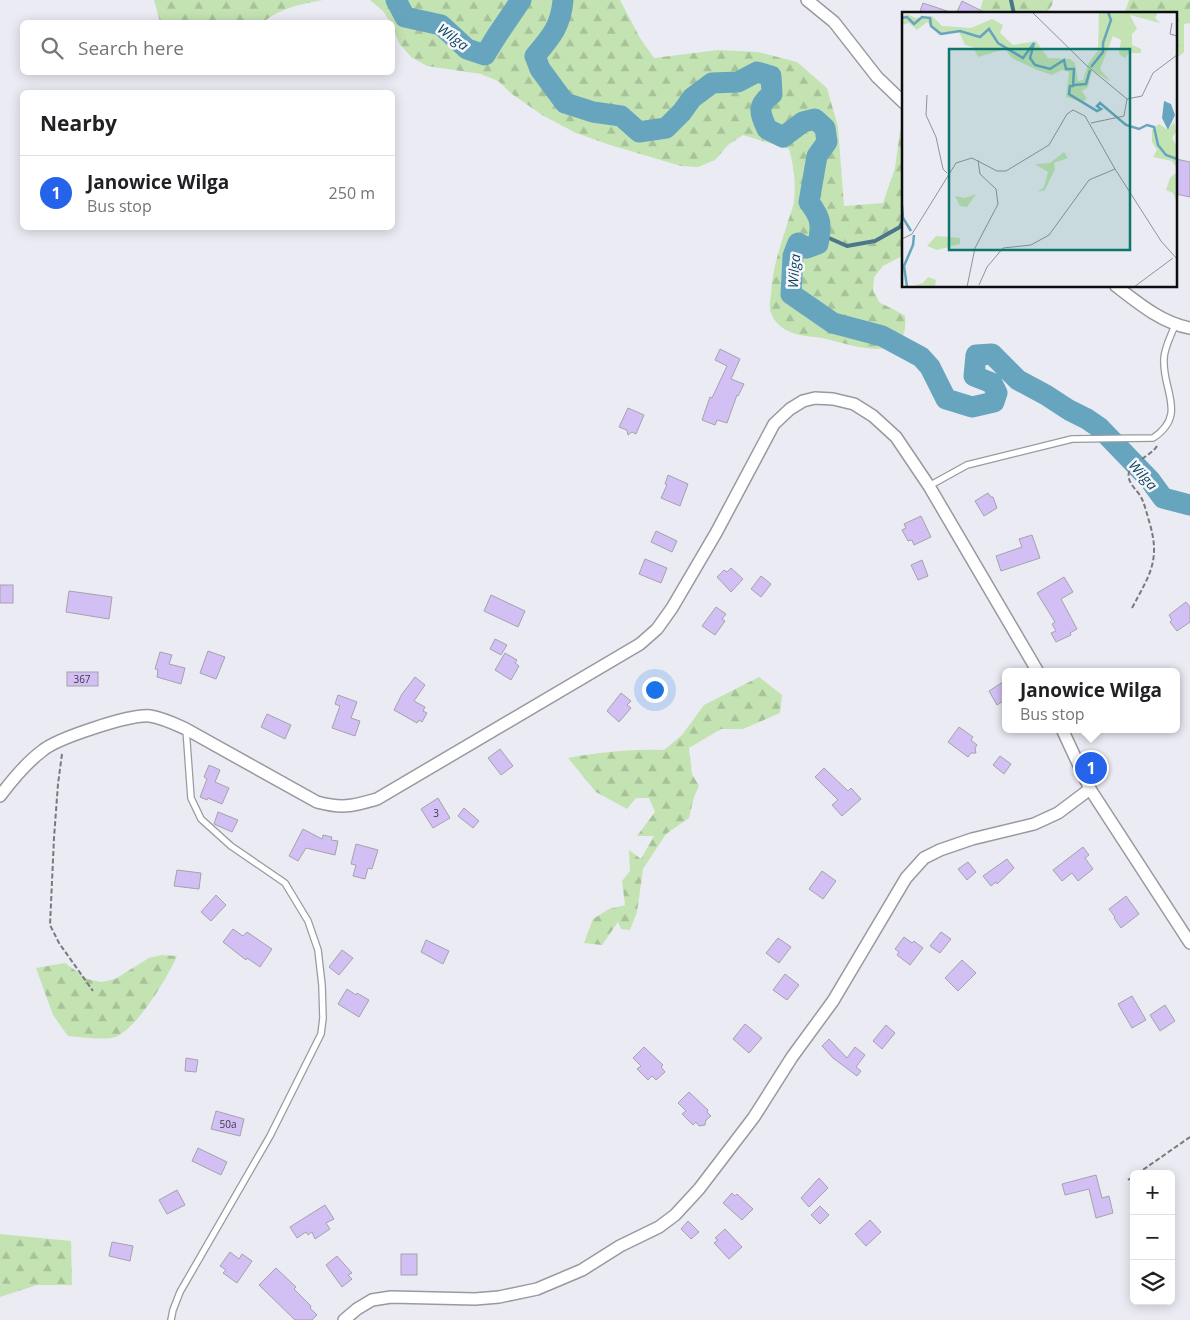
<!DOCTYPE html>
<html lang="en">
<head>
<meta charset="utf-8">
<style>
  body { margin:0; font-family:"Open Sans",sans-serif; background:#f6f6f6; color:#202124 }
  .controls { position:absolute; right:15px; bottom:15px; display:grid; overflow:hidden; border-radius:8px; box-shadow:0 2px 12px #0003 }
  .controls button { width:45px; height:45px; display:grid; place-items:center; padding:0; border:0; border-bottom:1px solid #e0e0e0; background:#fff; color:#202124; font:25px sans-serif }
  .you { position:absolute; left:654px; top:689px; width:18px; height:18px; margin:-12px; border:4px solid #fff; border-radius:50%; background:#1a73e8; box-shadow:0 0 0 8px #1a73e833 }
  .badge { display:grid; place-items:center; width:32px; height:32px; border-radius:50%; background:#2563eb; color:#fff; font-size:16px; font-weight:700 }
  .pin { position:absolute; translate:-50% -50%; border:2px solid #fff; box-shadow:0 1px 5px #0006 }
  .popup { position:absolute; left:1002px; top:668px; width:178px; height:65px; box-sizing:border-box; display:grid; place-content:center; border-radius:8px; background:#fff; filter:drop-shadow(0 1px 4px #0005); font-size:16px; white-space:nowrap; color:#757577 }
  .popup b { font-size:19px; color:#202124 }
  .popup::after { content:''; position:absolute; left:50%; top:100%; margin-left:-10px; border:10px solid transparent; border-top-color:#fff }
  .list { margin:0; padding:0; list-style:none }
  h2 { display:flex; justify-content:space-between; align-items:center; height:65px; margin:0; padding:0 20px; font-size:21px }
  h2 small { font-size:16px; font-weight:400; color:#757577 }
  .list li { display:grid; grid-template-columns:32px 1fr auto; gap:15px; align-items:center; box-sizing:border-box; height:75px; padding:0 20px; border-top:1px solid #e0e0e0 }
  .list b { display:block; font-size:19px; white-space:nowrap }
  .list p { margin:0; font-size:16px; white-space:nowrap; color:#757577 }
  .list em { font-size:16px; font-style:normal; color:#757577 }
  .icon { flex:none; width:28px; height:28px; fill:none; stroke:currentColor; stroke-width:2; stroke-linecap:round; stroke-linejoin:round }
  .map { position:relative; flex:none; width:1190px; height:1320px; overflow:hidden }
  .search { position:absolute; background:#fff; box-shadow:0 2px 12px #0003; left:20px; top:20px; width:375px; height:55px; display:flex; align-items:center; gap:12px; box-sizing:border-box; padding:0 18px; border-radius:8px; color:#757577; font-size:19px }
  .panel { position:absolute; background:#fff; box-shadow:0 2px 12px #0003; left:20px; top:90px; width:375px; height:140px; border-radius:8px }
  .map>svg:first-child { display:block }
</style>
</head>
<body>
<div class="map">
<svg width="1190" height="1320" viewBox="0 0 1190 1320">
  <defs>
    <pattern id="forest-firs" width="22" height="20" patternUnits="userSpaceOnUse" patternTransform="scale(1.25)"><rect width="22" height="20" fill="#c4e3b3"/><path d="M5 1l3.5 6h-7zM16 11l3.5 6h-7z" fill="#a7c299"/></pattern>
  </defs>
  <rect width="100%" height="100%" fill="#eaebf3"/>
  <g fill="url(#forest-firs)">
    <path d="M 154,0 L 323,0 C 300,4 281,8 263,22 L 160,22 Z"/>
    <path d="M 370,0 L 620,0 L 640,38 L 654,58 L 718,50 L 758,52 L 797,62 L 827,88 L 838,127 L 844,206 L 883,203 L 895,168 L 900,131 L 904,122 L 904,255 L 883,266 L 874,277 L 873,291 L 880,303 L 893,309 L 905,316 C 910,366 854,346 827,339 C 814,336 798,337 786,330 C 779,326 774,321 771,313 C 769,308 770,300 771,294 C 772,271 779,250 786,228 C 788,220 792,211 794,202 C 796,185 794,166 789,149 L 743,135 L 728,145 L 715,160 L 698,167 L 681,166 L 610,145 L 576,133 L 542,115 L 512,94 L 498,81 L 481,74 L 427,66 L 411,57 L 399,43 L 393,27 L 392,22 L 390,22 L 383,11 Z"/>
    <polygon points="983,0 1053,0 1052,5 1046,14 979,14"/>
    <polygon points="1129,0 1190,0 1190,23 1184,24 1184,52 1176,59 1176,14 1124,14"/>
    <path d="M 759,677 L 782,695 L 780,713 L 743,729 L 721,729 L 689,748 L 692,774 L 699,786 L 694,797 L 689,818 L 666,834 L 643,869 L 637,912 L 630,930 L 621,929 L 618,922 L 602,945 L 584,943 L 593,919 L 609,909 L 625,905 L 622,881 L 630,871 L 629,850 L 641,859 L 654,836 L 637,836 L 655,812 L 649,798 L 636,798 L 627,809 L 596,792 L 568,758 C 600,752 631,749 664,750 L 682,735 L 704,705 Z"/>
    <path d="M 162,955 L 177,956 C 166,980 140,1023 118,1036 C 109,1041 79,1037 68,1036 L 53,1015 L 36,968 L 65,963 L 87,979 L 101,982 L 115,979 L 149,958 Z"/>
    <polygon points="0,1234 71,1241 72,1285 37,1285 0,1297"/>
  </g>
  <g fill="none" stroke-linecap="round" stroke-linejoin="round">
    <g stroke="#4c778a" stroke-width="4">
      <polyline points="1011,0 1014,14"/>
      <polyline points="820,234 847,246 875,241 900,227 904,219"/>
    </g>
    <g stroke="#67a5bf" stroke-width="21">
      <polyline points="396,0 405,17 441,25 467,49 485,55 496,37 521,0"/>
      <path d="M 563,0 C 561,26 551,37 535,56 L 540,69 L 565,103 L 593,112 L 621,116 L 639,132 L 666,128 L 682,112 L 692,98 L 712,83 L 738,82 L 757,72 L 771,76 L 772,94 C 756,106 760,113 767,129 L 783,137 L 803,122 L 815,119 L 825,128 L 827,142 L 817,156 L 809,202 C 821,218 822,224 818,244 L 807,248 L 798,243 L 793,256 L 791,294 L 833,323 L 882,336 L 921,357 L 930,367 L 946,399 L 972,407 L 994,402 L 997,393 L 992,383 L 974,376 L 976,355 L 992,354 L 1018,380 L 1046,395 L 1069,410 L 1087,419 L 1100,428 L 1150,480 L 1163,498 L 1190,505"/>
    </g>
  </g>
  <g fill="#d2bff3" stroke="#a5a3ab">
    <polygon points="962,1 988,14 956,14"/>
    <polygon points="923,3 950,12 949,14 919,14"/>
    <polygon points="1176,159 1190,162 1190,197 1176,194"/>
    <polygon points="720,349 740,359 731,379 744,384 738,396 737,395 727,423 717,420 715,425 702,420 710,397 712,398 727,366 715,360"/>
    <polygon points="628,408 644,415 636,434 632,432 628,435 627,430 619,427"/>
    <polygon points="668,475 688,484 680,506 661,498 667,485 665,484"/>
    <polygon points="988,493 991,497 993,497 997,508 984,516 975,501"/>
    <polygon points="921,516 931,537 914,545 912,540 908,541 902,530 906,528 904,524"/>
    <polygon points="656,531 677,541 672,552 651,542"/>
    <polygon points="1032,535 1040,558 1001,571 996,556 1022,547 1019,539"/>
    <polygon points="645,559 667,568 661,583 639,574"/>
    <polygon points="922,560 928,576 918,580 911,565"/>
    <polygon points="731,568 743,579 731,592 717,577 724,570 727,572"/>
    <polygon points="761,576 771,584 761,597 751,589"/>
    <polygon points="1064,577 1073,592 1061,599 1077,629 1070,633 1071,635 1056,642 1051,633 1056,631 1052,624 1055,622 1037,593"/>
    <rect x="0" y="585" width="13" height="18"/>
    <polygon points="69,591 112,597 109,619 66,612"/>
    <polygon points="491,595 525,611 518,627 484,611"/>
    <polygon points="1186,602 1190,607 1190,622 1177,631 1170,622 1172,620 1169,615"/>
    <polygon points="716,607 726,614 722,619 725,621 715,635 702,626"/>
    <polygon points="495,639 507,645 501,655 490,649"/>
    <polygon points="208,651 225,657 216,679 200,673"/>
    <polygon points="160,652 172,655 169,664 185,668 181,684 157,677 158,670 155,669"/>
    <polygon points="505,653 517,660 515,663 519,666 511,680 495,670"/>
    <rect x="67" y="672" width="31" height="14"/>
    <polygon points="415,677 425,685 414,701 425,707 423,711 427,713 422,722 419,720 417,723 394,710 402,694"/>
    <polygon points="1006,680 1006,699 997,705 989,691"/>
    <polygon points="621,693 631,701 627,705 631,708 619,722 607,711"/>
    <polygon points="338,695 357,702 351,718 360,721 355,736 332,728 340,706 335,704"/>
    <polygon points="267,714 291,725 285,739 261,727"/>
    <polygon points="959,727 973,737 971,740 977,745 975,748 976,753 971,753 968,757 948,742"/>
    <polygon points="500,749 513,766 501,775 488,758"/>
    <polygon points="1000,756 1011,764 1004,774 993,765"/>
    <polygon points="209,765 220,770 215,782 229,788 222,804 208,798 207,800 200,797 207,779 204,777"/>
    <polygon points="824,768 848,791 851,788 861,799 842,816 832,805 838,800 815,777"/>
    <polygon points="438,798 450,818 433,828 421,809"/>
    <polygon points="464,808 479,821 473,828 458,816"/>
    <polygon points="218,812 238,820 232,832 214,824"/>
    <polygon points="303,829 322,839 323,835 332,837 331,840 338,841 335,855 306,848 298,861 289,856"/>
    <polygon points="356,844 378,850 372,869 368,868 365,879 353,876 356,865 351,864"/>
    <polygon points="1083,847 1089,855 1085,858 1093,869 1078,881 1072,873 1062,881 1053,870"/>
    <polygon points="1007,859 1014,868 997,884 996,882 991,886 983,876"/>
    <polygon points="968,862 976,872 967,880 958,869"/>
    <polygon points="177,870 201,873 199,889 174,886"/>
    <polygon points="822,871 836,881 823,899 809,889"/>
    <polygon points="216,895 226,905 211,921 201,912"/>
    <polygon points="1126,896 1139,914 1121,928 1114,918 1115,917 1109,909"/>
    <polygon points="233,929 243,936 247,932 272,949 260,967 247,958 246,960 223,942"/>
    <polygon points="941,932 951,939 940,953 930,946"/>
    <polygon points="904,937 912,943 914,941 923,948 910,965 897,955 899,952 895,949"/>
    <polygon points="778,938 791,947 779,963 766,953"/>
    <polygon points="426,940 449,951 443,964 421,952"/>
    <polygon points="342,950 353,958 339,975 329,967"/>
    <polygon points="962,960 976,973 958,991 945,978"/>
    <polygon points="785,974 799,985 787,1000 773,990"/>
    <polygon points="347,989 356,995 357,993 369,1000 359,1017 338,1004"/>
    <polygon points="1132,996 1146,1020 1132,1028 1118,1004"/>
    <polygon points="1165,1005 1175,1021 1160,1031 1150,1015"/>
    <polygon points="745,1024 762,1038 749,1053 733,1039"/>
    <polygon points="886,1025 895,1033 882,1049 873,1041"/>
    <polygon points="829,1039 847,1058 855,1047 865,1055 856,1067 861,1071 857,1076 833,1058 822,1046"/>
    <polygon points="644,1047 663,1065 661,1067 665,1072 656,1080 652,1076 648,1080 637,1069 641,1066 633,1058"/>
    <polygon points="186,1058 198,1060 196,1072 185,1071"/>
    <polygon points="689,1092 708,1110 707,1112 711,1116 706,1120 705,1125 699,1126 696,1122 693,1125 682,1114 686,1111 678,1103"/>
    <polygon points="216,1111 244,1119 240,1136 211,1129"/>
    <polygon points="198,1148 227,1162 221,1175 192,1161"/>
    <polygon points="1096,1175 1102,1198 1109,1196 1113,1213 1096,1218 1089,1189 1065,1195 1062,1184"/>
    <polygon points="819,1178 828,1188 809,1207 801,1198"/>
    <polygon points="177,1190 185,1205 167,1214 159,1200"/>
    <polygon points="732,1193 735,1196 737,1194 753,1209 742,1220 723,1203"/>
    <polygon points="325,1205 334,1219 326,1223 330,1229 315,1239 312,1232 308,1235 306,1232 297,1238 290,1227"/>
    <polygon points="820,1206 829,1215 820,1224 811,1215"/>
    <polygon points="870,1220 881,1232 866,1246 855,1234"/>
    <polygon points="688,1221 699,1232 691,1239 681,1229"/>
    <polygon points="725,1229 742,1247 729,1259 714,1243 718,1240 715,1238"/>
    <polygon points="112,1242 133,1246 130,1261 109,1256"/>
    <polygon points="230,1252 239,1259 242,1254 252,1261 237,1283 223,1273 226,1270 220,1266"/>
    <rect x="401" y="1254" width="16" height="21"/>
    <polygon points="337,1256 352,1273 348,1275 352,1279 342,1287 326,1265"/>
    <polygon points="276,1268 296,1287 294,1289 311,1306 310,1308 317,1315 312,1320 295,1320 259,1285"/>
  </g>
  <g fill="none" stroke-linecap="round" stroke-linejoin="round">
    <g stroke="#9899a1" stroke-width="8">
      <g id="service">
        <path d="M 929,486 L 967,465 L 1072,439 L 1153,438 C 1188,415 1162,390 1164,359 C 1164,348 1171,336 1175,325"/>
        <polyline points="171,1320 173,1310 180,1292 270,1136 321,1034 323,1018 322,985 318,950 308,921 285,883 231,846 201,819 191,798 186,729"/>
      </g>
    </g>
    <g stroke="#9899a1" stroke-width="14">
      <g id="minor">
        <polyline points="807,0 834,22 877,77 904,103"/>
        <path d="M 1116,286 C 1138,303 1162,323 1190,328"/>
        <polyline points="1062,729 1090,789 1190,943"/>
        <path d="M 0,796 C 12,780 26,763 42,751 C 57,738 131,714 150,716 C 163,718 175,724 186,729 L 317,802 C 343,809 352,806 377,799 L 640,644 L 657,629 L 672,608 L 716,533 L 774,424 L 790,409 L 803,401 L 815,398 L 833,399 L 854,404 L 873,416 L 896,437 L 929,486 L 1038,672"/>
        <polyline points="344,1320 357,1309 372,1300 391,1297 475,1299 499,1297 537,1289 582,1270 620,1246 659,1227 675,1215 699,1189 754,1117 792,1057 833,1001 906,878 924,858 940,850 972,839 1034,824 1058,813 1090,789"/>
      </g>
    </g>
    <g stroke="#79797f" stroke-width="2" stroke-dasharray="5 2.5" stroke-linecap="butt">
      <path d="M 1132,608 C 1150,574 1161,560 1149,521 C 1147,514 1145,506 1142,499 C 1138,490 1126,483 1129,472 C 1133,461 1151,456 1157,446"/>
      <polyline points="62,754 58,784 54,838 50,925 59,943 93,991"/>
      <polyline points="1137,1174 1190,1137"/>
      <polyline points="1128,1180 1134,1176"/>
    </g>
    <use href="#service" stroke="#fff" stroke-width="5.5"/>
    <use href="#minor" stroke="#fff" stroke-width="11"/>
  </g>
  <g text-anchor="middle" stroke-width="5" stroke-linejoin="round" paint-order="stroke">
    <g font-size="10" fill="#3e3a49">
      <text x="82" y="683">367</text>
      <text x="436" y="817">3</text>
      <text x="228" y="1128">50a</text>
    </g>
    <g font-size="14" font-style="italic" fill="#0d4457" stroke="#f7f8ff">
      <text transform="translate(453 37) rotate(36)" y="5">Wilga</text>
      <text transform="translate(794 271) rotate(-86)" y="5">Wilga</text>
      <text transform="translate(1143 475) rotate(48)" y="5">Wilga</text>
    </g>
  </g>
  <g transform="translate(902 12)">
    <rect width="275" height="275" fill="#eaebf3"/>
    <path d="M 197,0 L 256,0 L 253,6 L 258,11 L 228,3 L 235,17 L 230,22 L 230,33 L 239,37 L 239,41 L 227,41 L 223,46 L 217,42 L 219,28 L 211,24 L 198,57 L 209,70 L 190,58 L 186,75 L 180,79 L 185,87 L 180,90 L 164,85 L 167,60 L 160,58 L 150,63 L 135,58 L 110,46 L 103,37 L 76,45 L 71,35 L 63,33 L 57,20 L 37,23 L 25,10 L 15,18 L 7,11 L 0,13 L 0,4 L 5,2 L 14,6 L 30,4 L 40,14 L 69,16 L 90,7 L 101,13 L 98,21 L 111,33 L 134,29 L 146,46 L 168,47 L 173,51 L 176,69 L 181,68 L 186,52 L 196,38 ZM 272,110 L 274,120 L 270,126 L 275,134 L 275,156 L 270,149 L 251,145 L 255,138 L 250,130 L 250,118 L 257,112 L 266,118 ZM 162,140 L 166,146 L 152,151 L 153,157 L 143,178 L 136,180 L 142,175 L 146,160 L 133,152 L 148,151 ZM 275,160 L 275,191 L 271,181 L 264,178 L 268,166 ZM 74,182 L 65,195 L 58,194 L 53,184 L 63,186 ZM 34,224 L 58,226 L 58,232 L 35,238 L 25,234 ZM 26,265 L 34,268 L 33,275 L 8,275 L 21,271 Z" fill="#c4e3b3"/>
    <path d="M 262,89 L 269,92 L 273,103 L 266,118 L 260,106 Z" fill="#67a5bf"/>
    <path fill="none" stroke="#67a5bf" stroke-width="2.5" d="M 0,6 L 5,5 L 12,12 L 20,5 L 28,6 L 29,14 L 39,22 L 58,19 L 78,25 L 87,17 L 96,31 L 121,46 L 132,31 L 128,46 L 133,53 L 148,57 L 162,48 L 164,57 L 172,57 L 171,74 L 168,74 L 167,82 L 195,99 L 199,97 L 195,94 L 198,91 L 224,113 L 237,117 L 245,113 L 252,115 L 256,133 L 264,143 L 275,147M 189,55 L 201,40 L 201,31 L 209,8 L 206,0M 172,73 L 184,72 L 188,58M 0,193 L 1,206 L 9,219M 5,275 L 2,254 L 11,233 L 12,223"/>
    <path fill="none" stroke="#929298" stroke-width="1" d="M 130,0 L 184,53 L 225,87 L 240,84 L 251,61 L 275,43M 270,11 L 268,22 L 275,24M 25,83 L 24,103 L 34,125 L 41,157 L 45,161M 189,111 L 222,104 L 225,87M 0,227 L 10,222 L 54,151 L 70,146 L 95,159 L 104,159 L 147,133 L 165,102 L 171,98 L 183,104 L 213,157 L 259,229 L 275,247M 77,273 L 85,255 L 101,236 L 129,233 L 147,223 L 187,168 L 213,157M 65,275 L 73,236 L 96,192 L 94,177 L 78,162 L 76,148M 232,275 L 271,246"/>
    <path fill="#0f766e" fill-opacity="0.15" stroke="#0f766e" stroke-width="2.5" d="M 47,37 L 228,37 L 228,238 L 47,238 Z"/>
    <rect width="275" height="275" fill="none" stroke="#0d0d10" stroke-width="2.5"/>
  </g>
</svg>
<div class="controls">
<button>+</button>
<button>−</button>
<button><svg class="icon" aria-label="layers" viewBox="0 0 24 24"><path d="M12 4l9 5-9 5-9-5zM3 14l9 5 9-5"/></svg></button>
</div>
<div class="you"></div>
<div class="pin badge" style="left:1091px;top:768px">1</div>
<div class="popup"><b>Janowice Wilga</b>Bus stop</div>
<div class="search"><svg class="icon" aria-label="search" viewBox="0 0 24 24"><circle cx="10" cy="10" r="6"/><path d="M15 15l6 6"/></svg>Search here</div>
<section class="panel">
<h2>Nearby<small></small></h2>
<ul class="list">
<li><span class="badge">1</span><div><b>Janowice Wilga</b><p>Bus stop</p></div><em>250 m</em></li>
</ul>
</section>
</div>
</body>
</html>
